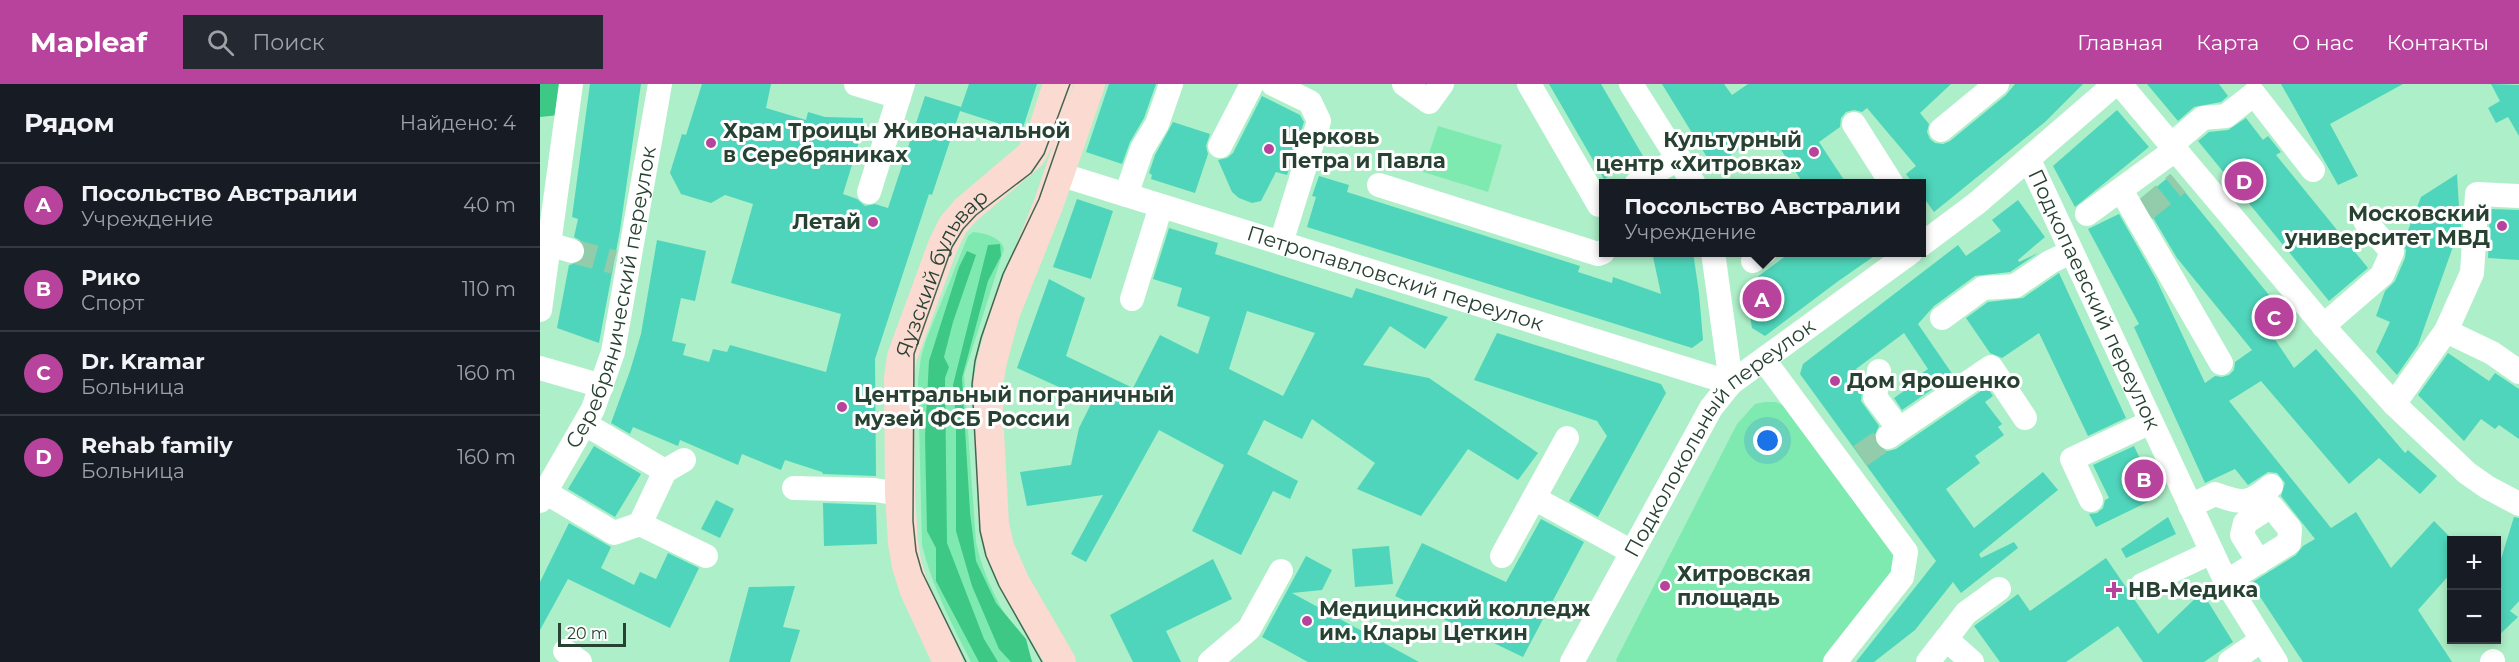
<!DOCTYPE html>
<html lang="ru">
<head>
<meta charset="utf-8">
<style>
  body { margin:0; font-family:Montserrat,sans-serif; background:#242831; color:#f1f3f6 }
  .controls { position:absolute; right:18px; bottom:18px; display:grid; overflow:hidden; border-radius:0px; box-shadow:0 3px 9px #0003 }
  .controls button { width:54px; height:54px; display:grid; place-items:center; padding:0; border:0; border-bottom:2px solid #363941; background:#171b24; color:#f1f3f6; font:30px sans-serif }
  .scale { position:absolute; left:18px; bottom:15px; width:68px; box-sizing:border-box; padding-left:6px; border:3px solid #274232; border-top:0; font-size:16px; line-height:21px; white-space:nowrap; color:#274232; -webkit-text-stroke:4px #fefefe; paint-order:stroke }
  .you { position:absolute; left:1228px; top:357px; width:21px; height:21px; margin:-15px; border:4px solid #fff; border-radius:50%; background:#1a73e8; box-shadow:0 0 0 9px #1a73e833 }
  .badge { display:grid; place-items:center; width:39px; height:39px; border-radius:50%; background:#b7439c; color:#fff; font-size:20px; font-weight:700 }
  .pin { position:absolute; translate:-50% -50%; border:3px solid #fff; box-shadow:0 2px 6px #0006 }
  .popup { position:absolute; left:1059px; top:95px; width:327px; height:78px; box-sizing:border-box; display:grid; place-content:center; border-radius:0px; background:#171b24; filter:drop-shadow(0 2px 4px #0005); font-size:20px; white-space:nowrap; color:#9ea1a6 }
  .popup b { font-size:22px; color:#f1f3f6 }
  .popup::after { content:''; position:absolute; left:50%; top:100%; margin-left:-12px; border:12px solid transparent; border-top-color:#171b24 }
  .list { margin:0; padding:0; list-style:none }
  h2 { display:flex; justify-content:space-between; align-items:center; height:78px; margin:0; padding:0 24px; font-size:26px }
  h2 small { font-size:20px; font-weight:400; color:#9ea1a6 }
  .list li { display:grid; grid-template-columns:39px 1fr auto; gap:18px; align-items:center; box-sizing:border-box; height:84px; padding:0 24px; border-top:2px solid #363941 }
  .list b { display:block; font-size:22px; white-space:nowrap }
  .list p { margin:0; font-size:20px; white-space:nowrap; color:#9ea1a6 }
  .list em { font-size:20px; font-style:normal; color:#9ea1a6 }
  .icon { flex:none; width:33px; height:33px; fill:none; stroke:currentColor; stroke-width:2; stroke-linecap:round; stroke-linejoin:round }
  .map { position:relative; flex:none; width:1979px; height:578px; overflow:hidden }
  header { display:flex; align-items:center; gap:36px; box-sizing:border-box; height:84px; padding:0 30px; background:#b7439c; color:#fff }
  header strong { font-size:28px }
  nav { display:flex; gap:33px; margin-inline-start:auto; font-size:21px }
  .search { width:420px; height:54px; background:#242831; display:flex; align-items:center; gap:15px; box-sizing:border-box; padding:0 21px; border-radius:0px; color:#9ea1a6; font-size:22px }
  main { display:flex }
  aside { flex:1; background:#171b24 }
  .map>svg:first-child { display:block }
</style>
</head>
<body>
<header>
<strong>Mapleaf</strong>
<div class="search"><svg class="icon" aria-label="search" viewBox="0 0 24 24"><circle cx="10" cy="10" r="6"/><path d="M15 15l6 6"/></svg>Поиск</div>
<nav><a>Главная</a><a>Карта</a><a>О нас</a><a>Контакты</a></nav>
</header>
<main>
<aside>
<h2>Рядом<small>Найдено: 4</small></h2>
<ul class="list">
<li><span class="badge">A</span><div><b>Посольство Австралии</b><p>Учреждение</p></div><em>40 m</em></li>
<li><span class="badge">B</span><div><b>Рико</b><p>Спорт</p></div><em>110 m</em></li>
<li><span class="badge">C</span><div><b>Dr. Kramar</b><p>Больница</p></div><em>160 m</em></li>
<li><span class="badge">D</span><div><b>Rehab family</b><p>Больница</p></div><em>160 m</em></li>
</ul>
</aside>
<div class="map">
<svg width="1979" height="578" viewBox="0 0 1979 578">
  <rect width="100%" height="100%" fill="#adefc8"/>
  <g fill="#7feaaf">
    <polygon points="898,42 962,61 948,108 883,88"/>
    <path d="M 433,148 C 445,149 461,153 464,165 L 424,291 L 436,458 C 445,502 470,539 493,578 L 431,578 C 412,540 392,503 382,461 L 378,297 L 381,273 L 386,256 L 428,152 Z"/>
    <polygon points="1225,318 1236,318 1244,322 1353,462 1356,477 1353,488 1282,578 1077,578 1076,576 1197,340 1215,320"/>
  </g>
  <g fill="#3dc886">
    <polygon points="0,0 21,0 19,31 0,33"/>
    <polygon points="460,160 461,172 448,197 422,294 430,428 436,477 456,519 486,555 492,578 471,578 459,565 432,502 416,447 416,338 413,301 448,161"/>
    <polygon points="427,167 436,171 413,238 404,273 409,283 405,294 407,459 444,555 458,578 439,578 396,497 396,464 387,447 385,352 389,277 419,183"/>
  </g>
  <g fill="#4fd5bb" fill-rule="evenodd">
    <polygon points="50,0 101,0 80,146 59,259 17,244 29,181 41,178 46,171 43,158 34,153 38,135 32,133"/>
    <polygon points="162,0 231,0 226,24 266,36 268,28 285,33 323,34 323,45 303,110 317,115 325,122 335,120 348,124 385,12 421,23 429,0 497,0 482,47 420,27 392,111 389,110 335,275 336,392 283,390 282,388 245,376 241,386 202,370 198,381 140,356 138,362 93,343 90,350 71,339 90,287 101,250 117,156 166,167 155,217 141,214 132,257 146,260 143,271 169,278 173,265 187,268 190,261 286,288 301,230 191,199 213,120 185,111 171,119 141,110 130,89 142,50 146,51"/>
    <polygon points="569,0 616,0 604,34 590,58 582,80 546,68"/>
    <polygon points="1009,0 1061,0 1103,72 1064,95"/>
    <polygon points="1122,0 1184,0 1192,11 1208,0 1411,0 1380,29 1389,40 1387,48 1390,55 1395,59 1403,60 1410,57 1466,11 1475,0 1543,0 1505,38 1394,128 1381,110 1381,99 1373,99 1366,90 1376,82 1327,24 1322,28 1314,26 1306,28 1301,34 1300,43 1279,58 1306,99 1263,99 1228,46 1173,83"/>
    <polygon points="1607,0 1679,0 1688,12 1681,18 1654,23 1638,37"/>
    <polygon points="1741,0 1863,0 1790,40 1818,92 1798,101"/>
    <polygon points="1951,0 1979,1 1979,52 1968,33 1956,39 1948,24 1960,17"/>
    <polygon points="722,12 760,31 764,38 747,91 736,88 721,117 712,119 699,114 692,108 678,76 687,74 693,69"/>
    <polygon points="1577,26 1609,63 1535,123 1513,82"/>
    <polygon points="1706,34 1723,56 1728,52 1741,68 1736,71 1828,184 1789,217 1658,57 1669,48 1688,46"/>
    <polygon points="633,38 670,50 666,62 668,70 655,109 611,95 612,91 609,89 615,71"/>
    <polygon points="1917,90 1919,123 1922,123 1920,158 1915,157 1878,261 1857,291 1836,268 1850,238 1836,232 1845,207 1855,197 1865,174 1866,166 1863,159 1881,113"/>
    <polygon points="1631,91 1751,238 1732,251 1754,284 1776,265 1865,369 1868,366 1897,392 1880,410 1839,374 1809,400 1721,297 1689,317 1791,444 1816,428 1851,484 1894,437 1911,454 1911,489 1878,526 1912,578 1763,578 1711,499 1756,471 1763,462 1775,455 1741,412 1745,399 1737,389 1728,388 1708,401 1695,385 1665,399 1594,243 1599,240 1548,145 1579,130 1616,195 1665,299 1675,292 1682,293 1689,291 1694,286 1695,278 1712,266 1637,174 1602,115"/>
    <polygon points="779,92 809,101 807,108 1040,182 1038,188 1072,199 1073,193 1121,210 1112,168 1153,168 1159,209 1163,256 1152,264 767,143 776,113 772,112"/>
    <polygon points="537,115 573,127 551,195 513,183"/>
    <polygon points="1478,116 1505,153 1478,176 1479,178 1498,169 1470,188 1435,192 1394,222 1378,240 1413,291 1362,326 1354,314 1371,302 1368,299 1388,285 1364,249 1316,285 1323,295 1321,317 1339,342 1334,353 1336,360 1341,366 1348,367 1356,365 1447,303 1453,312 1445,318 1462,340 1458,343 1464,351 1435,372 1440,379 1406,405 1434,444 1503,388 1518,406 1439,470 1441,474 1474,458 1478,464 1421,509 1413,498 1375,546 1334,578 1316,578 1396,477 1260,290 1263,280 1418,161 1426,172 1461,147 1452,136"/>
    <polygon points="1950,125 1979,126 1979,176 1948,174"/>
    <path d="M 629,144 L 678,159 L 675,170 L 812,214 L 816,204 L 908,233 L 885,265 L 850,242 L 823,281 L 889,294 L 998,369 L 978,396 L 928,365 L 881,432 L 817,405 L 835,379 L 772,335 L 762,355 L 724,336 L 707,370 L 758,397 L 750,415 L 733,407 L 701,471 L 652,447 L 684,381 L 619,346 L 546,478 L 531,470 L 563,411 L 487,422 L 480,388 L 531,381 L 539,344 L 552,318 L 477,284 L 509,195 L 545,214 L 526,272 L 593,304 L 620,251 L 658,270 L 670,233 L 637,222 L 642,204 L 613,195 ZM 707,227 L 775,249 L 743,312 L 689,285 Z"/>
    <polygon points="1251,168 1340,168 1297,198 1225,252 1212,244 1205,202"/>
    <polygon points="1519,189 1586,334 1548,352 1499,249 1462,274 1450,269 1426,234 1448,218 1483,214"/>
    <polygon points="957,249 1121,300 1126,309 1058,433 1029,417 1067,352 1057,337 934,296"/>
    <polygon points="1908,269 1949,297 1955,289 1979,305 1979,355 1959,341 1955,345 1941,335 1924,357 1878,311"/>
    <polygon points="54,362 101,390 75,433 28,405"/>
    <polygon points="1594,362 1618,413 1556,443 1549,430 1557,429 1563,424 1565,416 1569,414 1553,381"/>
    <polygon points="176,416 194,425 180,454 161,445"/>
    <polygon points="283,419 336,421 337,460 284,462"/>
    <polygon points="1628,433 1636,450 1586,474 1581,465"/>
    <polygon points="1974,433 1979,434 1979,517 1970,527 1978,533 1956,554 1956,491"/>
    <polygon points="1001,435 1044,458 983,573 855,512 882,459 966,498"/>
    <polygon points="29,439 71,463 61,484 94,501 100,488 116,495 128,469 159,484 130,544 28,495 0,546 0,498"/>
    <polygon points="849,462 853,500 815,503 812,465"/>
    <polygon points="766,472 792,486 782,506 752,509 879,578 768,578 722,553"/>
    <polygon points="1566,474 1618,550 1662,508 1693,558 1664,578 1603,578 1578,542 1526,578 1460,578 1434,542 1478,510 1490,527"/>
    <polygon points="673,475 692,515 626,547 641,578 593,578 570,531"/>
    <polygon points="255,502 243,543 260,546 250,578 189,578 209,503"/>
  </g>
  <g fill="none" stroke-linecap="round" stroke-linejoin="round">
    <g stroke="#92ccaa" stroke-width="24" stroke-dasharray="24 12" stroke-linecap="butt">
      <polyline points="1605,126 1638,99"/>
      <polyline points="32,167 74,178"/>
      <polyline points="1320,372 1348,353"/>
    </g>
    <g stroke="#fff" stroke-width="24">
      <polyline points="316,0 359,13"/>
      <polyline points="733,0 770,18 779,37 741,159"/>
      <polyline points="864,0 889,18 902,0"/>
      <polyline points="989,0 1059,121 1063,118"/>
      <polyline points="1091,0 1154,100"/>
      <polyline points="1580,0 1793,253 1854,320 1927,389 1947,403 1979,420"/>
      <polyline points="1314,40 1352,100"/>
      <polyline points="1401,46 1457,0"/>
      <polyline points="1631,61 1663,34 1686,32 1714,10 1773,86"/>
      <polyline points="680,62 712,0"/>
      <path id="s1" d="M 1489,76 L 1686,498 L 1736,578"/>
      <path id="s2" d="M 519,90 L 1191,299"/>
      <polyline points="1096,100 1139,74"/>
      <polyline points="839,101 1058,170 1063,168"/>
      <polyline points="1581,106 1681,279"/>
      <polyline points="329,108 363,0"/>
      <polyline points="586,111 602,65 617,40 631,0"/>
      <polyline points="1547,130 1635,66"/>
      <polyline points="9,160 32,167"/>
      <polyline points="1381,161 1437,119 1575,0"/>
      <polyline points="1173,168 1191,299"/>
      <polyline points="1213,177 1225,168"/>
      <polyline points="592,215 621,122"/>
      <polyline points="0,226 31,0"/>
      <polyline points="1402,234 1443,204 1475,202 1510,178 1531,168"/>
      <polyline points="1783,242 1842,191 1852,168 1825,137"/>
      <polyline points="1906,247 1952,269 1979,288"/>
      <polyline points="1224,276 1366,468 1362,493 1295,578"/>
      <polyline points="0,284 62,302"/>
      <polyline points="1339,287 1335,313 1359,345"/>
      <polyline points="1854,320 1906,247 1932,189 1937,110 1979,112"/>
      <polyline points="45,340 125,387 144,376"/>
      <polyline points="1348,353 1451,283 1485,334"/>
      <polyline points="125,387 100,440 166,472"/>
      <polyline points="254,404 335,406 360,410"/>
      <polyline points="5,408 74,449 100,440"/>
      <polyline points="994,414 1027,354"/>
      <polyline points="1551,416 1532,375 1611,338"/>
      <path id="s3" d="M 0,417 L 53,325 L 73,268 L 120,0"/>
      <path d="M 1650,422 L 1675,410 C 1703,420 1708,421 1731,402"/>
      <polyline points="962,472 994,414 1092,468"/>
      <polyline points="1686,498 1749,459 1750,445 1731,422 1705,439 1702,451 1719,478"/>
      <polyline points="1602,501 1672,468"/>
      <polyline points="1406,555 1426,529 1459,505"/>
      <polyline points="25,567 40,578"/>
      <polyline points="670,578 709,545 741,487"/>
      <path id="s4" d="M 1032,578 L 1171,324 L 1191,299 L 1371,168"/>
      <polyline points="1388,578 1406,555 1432,578"/>
      <polyline points="1690,578 1722,556"/>
      <polyline points="1952,578 1953,577"/>
    </g>
    <g stroke="#fadad1" stroke-width="30">
      <path id="s5" d="M 408,578 L 375,507 L 367,482 L 363,459 L 360,410 L 359,293 L 362,273 L 403,161 L 413,141 L 426,126 L 491,71 L 502,50 L 518,0"/>
      <polyline points="521,578 475,499 459,463 454,440 448,329 449,295 452,277 465,229 509,119 550,0"/>
    </g>
    <g stroke="#436651" stroke-width="1.5">
      <polyline points="426,578 382,488 376,467 373,437 374,270 412,163 423,145 436,131 491,89 504,70 530,0"/>
      <polyline points="502,578 459,502 446,472 440,447 432,300 435,277 441,254 463,190 499,115 526,37"/>
    </g>
  </g>
  <g fill="#b7439c" stroke="#fefefe" stroke-width="2">
    <circle cx="171" cy="59" r="6"/>
    <circle cx="729" cy="65" r="6"/>
    <circle cx="1274" cy="68" r="6"/>
    <circle cx="333" cy="138" r="6"/>
    <circle cx="1962" cy="142" r="6"/>
    <circle cx="1295" cy="297" r="6"/>
    <circle cx="302" cy="323" r="6"/>
    <circle cx="1125" cy="502" r="6"/>
    <path d="M1571 497h6v6h6v6h-6v6h-6v-6h-6v-6h6z"/>
    <circle cx="767" cy="537" r="6"/>
  </g>
  <g text-anchor="middle" stroke-width="6" stroke-linejoin="round" paint-order="stroke">
    <g font-size="21" font-weight="bold" fill="#274232" stroke="#fefefe" text-anchor="start">
      <text x="183" y="54">Храм Троицы Живоначальной<tspan x="183" dy="24">в Серебряниках</tspan></text>
      <text x="741" y="60">Церковь<tspan x="741" dy="24">Петра и Павла</tspan></text>
      <text x="1262" y="63" text-anchor="end">Культурный<tspan x="1262" dy="24">центр «Хитровка»</tspan></text>
      <text x="1950" y="137" text-anchor="end">Московский<tspan x="1950" dy="24">университет МВД</tspan></text>
      <text x="321" y="145" text-anchor="end">Летай</text>
      <text x="1307" y="304">Дом Ярошенко</text>
      <text x="314" y="318">Центральный пограничный<tspan x="314" dy="24">музей ФСБ России</tspan></text>
      <text x="1137" y="497">Хитровская<tspan x="1137" dy="24">площадь</tspan></text>
      <text x="1588" y="513">НВ-Медика</text>
      <text x="779" y="532">Медицинский колледж<tspan x="779" dy="24">им. Клары Цеткин</tspan></text>
    </g>
    <g font-size="21" fill="#274232" stroke="#fefefe">
      <text dy="7" stroke="none"><textPath href="#s5" startOffset="408">Яузский бульвар</textPath></text>
      <text dy="7" stroke="none"><textPath href="#s2" startOffset="352">Петропавловский переулок</textPath></text>
      <text dy="7" stroke="none"><textPath href="#s3" startOffset="219">Серебрянический переулок</textPath></text>
      <text dy="7" stroke="none"><textPath href="#s1" startOffset="154">Подкопаевский переулок</textPath></text>
      <text dy="7" stroke="none"><textPath href="#s4" startOffset="272">Подколокольный переулок</textPath></text>
    </g>
  </g>
</svg>
<div class="controls">
<button>+</button>
<button>−</button>
</div>
<div class="scale">20 m</div>
<div class="you"></div>
<div class="pin badge" style="left:1222px;top:215px">A</div>
<div class="popup"><b>Посольство Австралии</b>Учреждение</div>
<div class="pin badge" style="left:1604px;top:395px">B</div>
<div class="pin badge" style="left:1734px;top:233px">C</div>
<div class="pin badge" style="left:1704px;top:97px">D</div>
</div>
</main>
</body>
</html>
